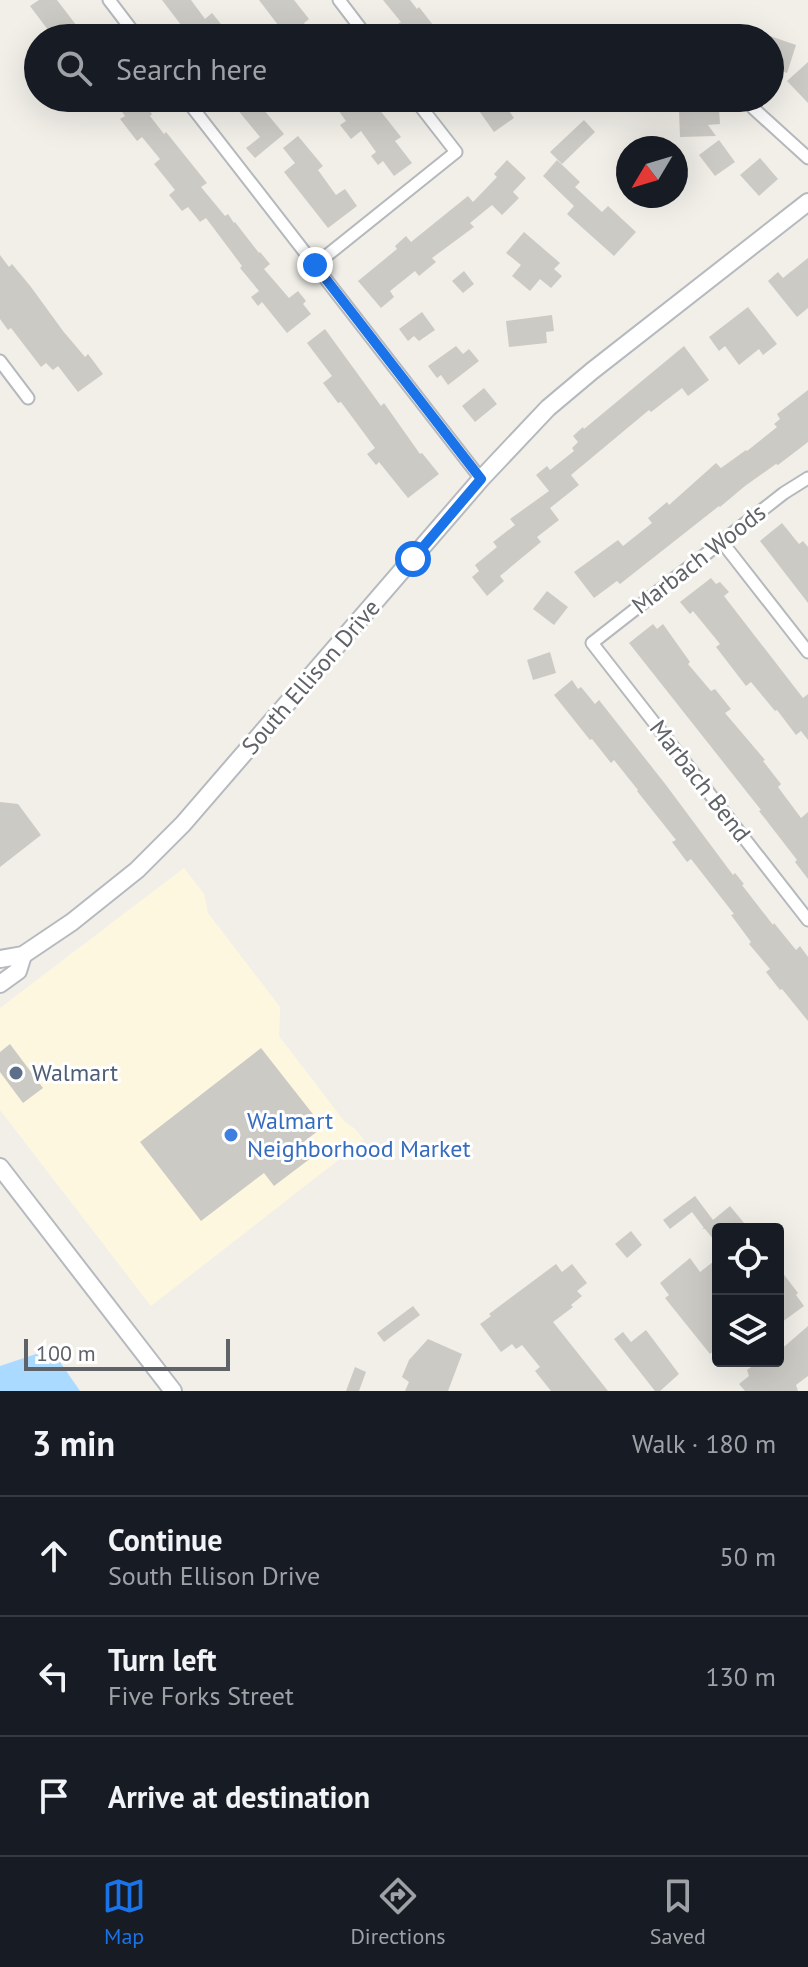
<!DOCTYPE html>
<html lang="en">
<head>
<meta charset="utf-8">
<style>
  body { margin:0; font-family:"PT Sans",sans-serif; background:#242831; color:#f1f3f6 }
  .controls { position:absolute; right:24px; bottom:24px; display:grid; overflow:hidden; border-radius:8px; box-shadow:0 8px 32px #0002 }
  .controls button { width:72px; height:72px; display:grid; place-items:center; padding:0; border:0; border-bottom:2px solid #363941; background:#171b24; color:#f1f3f6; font:40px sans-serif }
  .compass { position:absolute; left:616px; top:136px; width:72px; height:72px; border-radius:50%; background:#171b24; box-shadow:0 8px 32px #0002; rotate:232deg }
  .scale { position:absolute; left:24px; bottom:20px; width:206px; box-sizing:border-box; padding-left:8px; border:4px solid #5f6368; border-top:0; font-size:22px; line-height:28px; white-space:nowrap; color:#5f6368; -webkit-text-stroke:6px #fff; paint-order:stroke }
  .stop { position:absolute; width:24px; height:24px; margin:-18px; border:6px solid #1a73e8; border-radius:50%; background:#fff }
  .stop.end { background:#1a73e8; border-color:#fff; box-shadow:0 2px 8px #0008 }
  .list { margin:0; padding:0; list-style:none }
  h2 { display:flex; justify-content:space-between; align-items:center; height:104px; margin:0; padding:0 32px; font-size:34px }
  h2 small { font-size:26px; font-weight:400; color:#9ea1a6 }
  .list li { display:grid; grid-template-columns:52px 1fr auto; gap:24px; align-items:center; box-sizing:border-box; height:120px; padding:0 32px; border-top:2px solid #363941 }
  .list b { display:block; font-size:30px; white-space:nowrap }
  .list p { margin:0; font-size:26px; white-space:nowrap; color:#9ea1a6 }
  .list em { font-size:26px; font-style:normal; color:#9ea1a6 }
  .icon { flex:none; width:44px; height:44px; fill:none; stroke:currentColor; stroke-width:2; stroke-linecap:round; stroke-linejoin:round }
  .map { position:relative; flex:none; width:808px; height:1391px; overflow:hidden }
  .search { position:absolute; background:#171b24; box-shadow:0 8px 32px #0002; left:24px; right:24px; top:24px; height:88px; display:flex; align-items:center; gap:20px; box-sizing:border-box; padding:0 28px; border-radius:44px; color:#9ea1a6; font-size:30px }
  .sheet { height:464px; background:#171b24 }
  nav { display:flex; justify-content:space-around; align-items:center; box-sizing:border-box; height:112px; border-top:2px solid #363941; background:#171b24; font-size:22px; color:#9ea1a6 }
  nav a { display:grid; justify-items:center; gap:4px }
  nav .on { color:#1a73e8 }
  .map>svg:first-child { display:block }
</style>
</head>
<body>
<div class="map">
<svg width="808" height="1391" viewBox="0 0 808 1391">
  <rect width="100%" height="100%" fill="#f1efe8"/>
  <polygon fill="#fef7e0" points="184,868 204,894 208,913 280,1007 279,1036 344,1121 355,1129 364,1140 151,1306 0,1110 0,1008"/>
  <polygon fill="#aadaff" points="51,1349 80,1391 0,1391 0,1366"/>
  <g fill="#cccac5">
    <polygon points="39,0 57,0 86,38 54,38 30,6"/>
    <polygon points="162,0 191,0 205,19 212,13 225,29 214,38 191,38"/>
    <polygon points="259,0 294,0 309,19 304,23 316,38 288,38"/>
    <polygon points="383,0 410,0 417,9 419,7 443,38 418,38 415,33 409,38 398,24 401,22"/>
    <polygon points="770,36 796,45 787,73 770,67"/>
    <polygon points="808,62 808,103 787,81"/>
    <polygon points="112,98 140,98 152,114 150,116 164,134 166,132 207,183 201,187 225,216 228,214 234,223 235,222 259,253 260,252 270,264 264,269 289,298 298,291 306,301 303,304 311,314 287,333 262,302 258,306 251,297 259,291 240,268 242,266 206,218 200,222 188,207 182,211 169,195 175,190 154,164 160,159 142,137 137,141 120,119 125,116"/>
    <polygon points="228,98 247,98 254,106 258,103 284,134 255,158 246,148 260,137"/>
    <polygon points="348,98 362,98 366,103 371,99 401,137 395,141 412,163 394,176 383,161 378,165 371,156 376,152 361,131 351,139 340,125 346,121 336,107"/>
    <polygon points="470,98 500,98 514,118 494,132"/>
    <polygon points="719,109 720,124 708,125 716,136 680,137 679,111"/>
    <polygon points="584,120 595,132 562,164 550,152"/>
    <polygon points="298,136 323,166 318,170 336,195 345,189 357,206 328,228 284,172 295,163 283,148"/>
    <polygon points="719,140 735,162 715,176 699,155"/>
    <polygon points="760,158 778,179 759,196 740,175"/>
    <polygon points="507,160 526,178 513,192 519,198 502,215 492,205 470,223 474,227 432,258 436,262 419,276 415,271 390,291 394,297 381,308 358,281 397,249 395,246 406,236 411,242 468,196 473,202 497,177 494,174"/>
    <polygon points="557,160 580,182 575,187 602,212 608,206 636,232 614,256 567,214 574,206 543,176"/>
    <polygon points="524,232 560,263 554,269 562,276 551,288 540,279 530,291 512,276 521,265 506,253"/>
    <polygon points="0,255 9,267 12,264 31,287 63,331 85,357 88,354 103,374 78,392 58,366 53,370 46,363 41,367 11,328 8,330 0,319"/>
    <polygon points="808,258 808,308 797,317 768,281 778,272 783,278"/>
    <polygon points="464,271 474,284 463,293 452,281"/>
    <polygon points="748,307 777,344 763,355 759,349 739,365 725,346 719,351 709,337"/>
    <polygon points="422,312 435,330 419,341 414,336 408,341 399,329"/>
    <polygon points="552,315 554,331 546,332 547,343 509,347 506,321"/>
    <polygon points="325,329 381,406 384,403 420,454 422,453 439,474 408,498 379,462 376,465 367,454 375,448 341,402 338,403 323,383 332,376 307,343"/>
    <polygon points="456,346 463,354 469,349 479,361 448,385 441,375 437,378 428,366"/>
    <polygon points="684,346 709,380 688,396 682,388 651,412 649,410 571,475 579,485 550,508 559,520 537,537 541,542 500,576 504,581 487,596 472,577 479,571 475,565 497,547 493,542 515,525 510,519 549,491 536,475 547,466 550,470 574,451 572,448 578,442 573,436 583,427 584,429"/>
    <polygon points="484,388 497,404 475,422 462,406"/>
    <polygon points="808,390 808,442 778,465 776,464 745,486 720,507 719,506 620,584 617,581 594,598 574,572 618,540 623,546 652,523 648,518 667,502 669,505 716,463 721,468 746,450 747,451 777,427 774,424 780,419 777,414"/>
    <polygon points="782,523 799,544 803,541 808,547 808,603 760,541"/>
    <polygon points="711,578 716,584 720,582 729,592 724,596 803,698 808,694 808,740 801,731 796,735 777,710 775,711 751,682 746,686 716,647 720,644 693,611 690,614 680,602"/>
    <polygon points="547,591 568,607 554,625 533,609"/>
    <polygon points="653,624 657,629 663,624 690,662 688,664 711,691 715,689 731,709 725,713 765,760 763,761 781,784 778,787 801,818 808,812 808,879 795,862 797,860 759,811 761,810 629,643"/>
    <polygon points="550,652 556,673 533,680 527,660"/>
    <polygon points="572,680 578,689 581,687 595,704 599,700 666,785 733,875 735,873 744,884 742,885 773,925 774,923 796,950 800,946 808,957 808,1021 782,989 780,990 766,972 770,969 749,944 751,942 731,915 734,914 691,859 687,862 672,842 676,840 637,791 638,790 614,760 611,763 592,739 590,740 554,695"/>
    <polygon points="0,802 18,804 41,835 0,867"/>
    <polygon points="10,1044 43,1088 23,1103 0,1072 0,1052"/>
    <polygon points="261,1048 323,1127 301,1144 311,1158 274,1186 264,1173 201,1221 140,1142"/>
    <polygon points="695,1196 713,1220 730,1206 749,1229 718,1229 718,1245 705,1229 702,1229 704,1228 692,1212 670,1229 663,1220"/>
    <polygon points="631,1231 642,1245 627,1258 615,1244"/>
    <polygon points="690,1258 700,1272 718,1258 718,1347 710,1354 665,1298 669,1295 660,1283"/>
    <polygon points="556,1264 562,1272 572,1264 587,1283 577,1291 582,1296 571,1305 573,1307 553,1322 608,1391 551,1391 535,1371 540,1367 522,1345 516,1349 512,1344 501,1352 480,1324 491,1316 489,1314"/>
    <polygon points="778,1267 798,1293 796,1295 804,1306 778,1325"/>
    <polygon points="413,1306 420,1315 384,1342 377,1333"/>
    <polygon points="808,1326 808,1376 796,1385 798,1391 745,1391 739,1384 749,1376 747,1370 759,1361 778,1361 778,1352"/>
    <polygon points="646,1330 679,1374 660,1391 655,1391 614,1339 623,1332 631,1342"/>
    <polygon points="428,1339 462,1354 448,1391 405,1391 409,1382 402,1377 409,1360"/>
    <polygon points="355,1367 366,1372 359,1391 346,1391"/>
  </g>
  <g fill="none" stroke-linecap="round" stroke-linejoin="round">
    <g stroke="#b5b8bc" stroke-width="15">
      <g id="street">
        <polyline points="109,0 138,38"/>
        <polyline points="339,0 368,38"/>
        <polyline points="185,98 481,479"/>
        <polyline points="753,108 808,158"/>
        <polyline points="315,265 456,152 414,98"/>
        <polyline points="0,361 28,398"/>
        <polyline points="808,478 784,493 592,643 808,920"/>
        <polyline points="722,542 808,652"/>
      </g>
    </g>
    <g stroke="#b6babf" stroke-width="20">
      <g id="secondary">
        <polyline points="0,959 23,955 72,922 137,870 183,824 481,479 548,408 592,371 808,202"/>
        <polyline points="0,984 18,971 23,955"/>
        <polyline points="0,1167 173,1391"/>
      </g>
    </g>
    <use href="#street" stroke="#fff" stroke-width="11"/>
    <use href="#secondary" stroke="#fff" stroke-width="16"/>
  </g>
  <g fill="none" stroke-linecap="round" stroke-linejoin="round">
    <polyline stroke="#1a73e8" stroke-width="10" points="315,265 481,479 413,559"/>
  </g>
  <circle fill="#5c6f8a" stroke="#fff" stroke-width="3" cx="16" cy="1073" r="8"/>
  <circle fill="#3f7fe0" stroke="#fff" stroke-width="3" cx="231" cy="1135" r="8"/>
  <g text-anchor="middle" stroke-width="6" stroke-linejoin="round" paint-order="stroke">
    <g font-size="24" fill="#5f6368" stroke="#fff">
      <text transform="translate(699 559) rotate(-38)" y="8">Marbach Woods</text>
      <text transform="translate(311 677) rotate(-49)" y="8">South Ellison Drive</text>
      <text transform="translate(700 781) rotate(52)" y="8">Marbach Bend</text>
    </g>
    <g font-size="24" fill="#4e5e75" stroke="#fff" text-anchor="start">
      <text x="32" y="1081">Walmart</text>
    </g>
    <g font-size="24" fill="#366cbe" stroke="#fff" text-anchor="start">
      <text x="247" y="1129">Walmart<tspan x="247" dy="28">Neighborhood Market</tspan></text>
    </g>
  </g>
</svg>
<div class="controls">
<button><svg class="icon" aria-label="locate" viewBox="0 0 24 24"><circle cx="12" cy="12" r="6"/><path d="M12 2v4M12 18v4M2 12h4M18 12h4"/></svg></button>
<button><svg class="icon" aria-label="layers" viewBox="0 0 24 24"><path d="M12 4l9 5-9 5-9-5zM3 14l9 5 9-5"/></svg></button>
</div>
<svg class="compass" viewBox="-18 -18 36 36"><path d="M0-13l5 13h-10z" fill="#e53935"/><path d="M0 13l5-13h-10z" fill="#9ea1a6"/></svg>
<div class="scale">100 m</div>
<div class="stop" style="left:413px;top:559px"></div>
<div class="stop end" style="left:315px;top:265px"></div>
<div class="search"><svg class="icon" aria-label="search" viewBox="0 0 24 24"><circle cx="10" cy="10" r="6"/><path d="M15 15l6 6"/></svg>Search here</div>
</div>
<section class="sheet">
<h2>3 min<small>Walk · 180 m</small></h2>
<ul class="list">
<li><svg class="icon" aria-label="ahead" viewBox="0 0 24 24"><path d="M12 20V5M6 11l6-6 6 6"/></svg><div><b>Continue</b><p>South Ellison Drive</p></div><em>50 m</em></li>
<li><svg class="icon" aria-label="left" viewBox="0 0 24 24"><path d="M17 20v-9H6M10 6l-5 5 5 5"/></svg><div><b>Turn left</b><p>Five Forks Street</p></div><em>130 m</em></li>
<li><svg class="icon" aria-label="arrive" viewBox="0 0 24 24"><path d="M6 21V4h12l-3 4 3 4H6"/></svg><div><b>Arrive at destination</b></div></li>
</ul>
</section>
<nav>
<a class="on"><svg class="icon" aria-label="map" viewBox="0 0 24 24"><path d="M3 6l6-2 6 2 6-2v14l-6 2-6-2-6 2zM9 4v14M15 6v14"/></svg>Map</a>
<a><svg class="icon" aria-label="directions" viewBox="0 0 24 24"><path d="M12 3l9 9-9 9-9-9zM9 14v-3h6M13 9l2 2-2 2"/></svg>Directions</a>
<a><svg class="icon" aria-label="saved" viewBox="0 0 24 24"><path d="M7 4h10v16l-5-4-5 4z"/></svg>Saved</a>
</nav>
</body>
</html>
